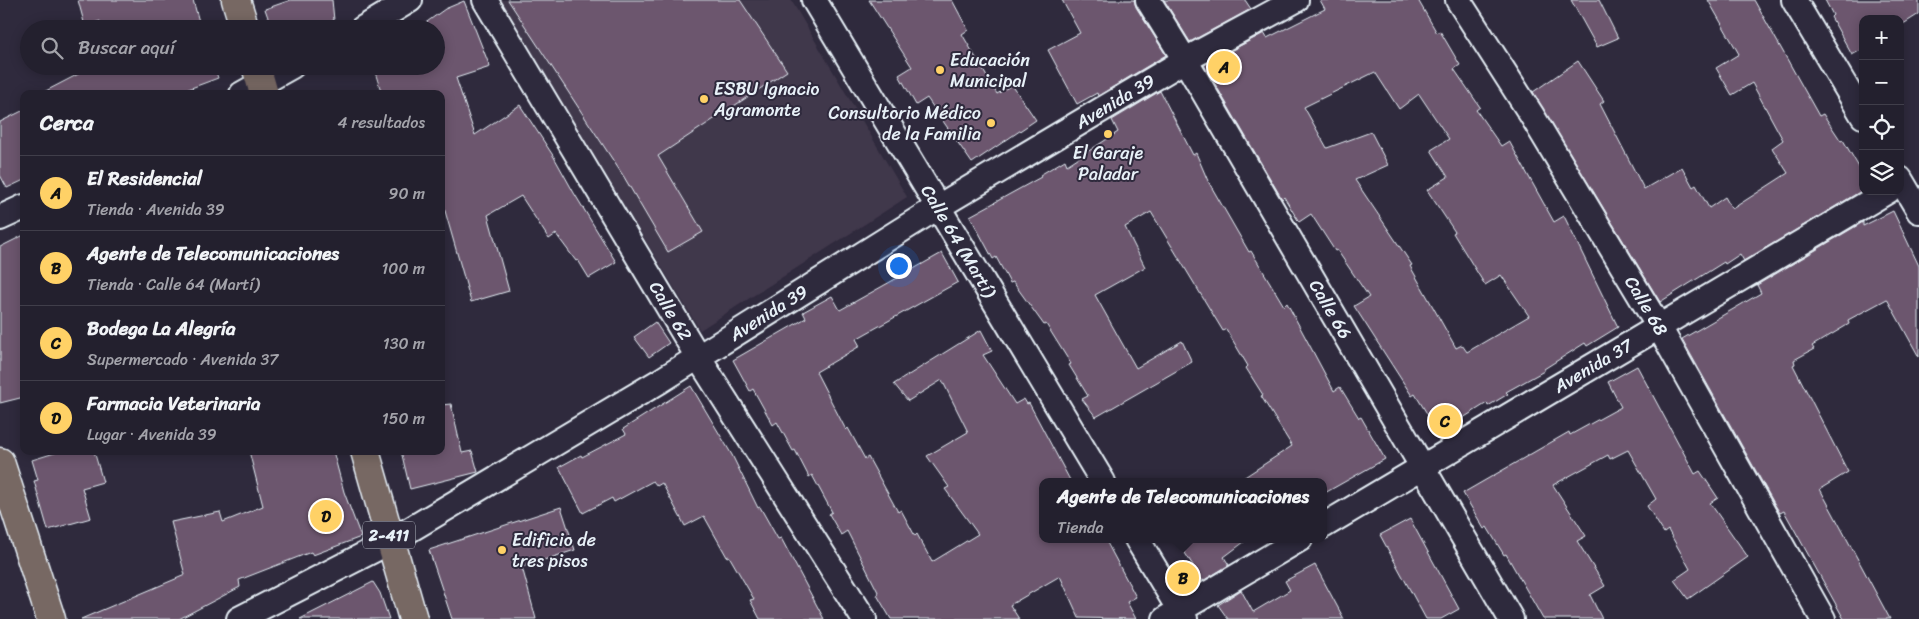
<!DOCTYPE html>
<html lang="es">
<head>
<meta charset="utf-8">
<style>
  body { margin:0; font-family:Sriracha,sans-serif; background:#2b2836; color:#f1f3f6 }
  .controls { position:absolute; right:15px; top:15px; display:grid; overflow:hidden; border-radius:10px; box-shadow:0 2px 12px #0003 }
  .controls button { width:45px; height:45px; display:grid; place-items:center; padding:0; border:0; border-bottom:1px solid #403e4a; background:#23202e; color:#f1f3f6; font:25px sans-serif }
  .you { position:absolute; left:898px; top:265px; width:18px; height:18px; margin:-12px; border:4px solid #fff; border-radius:50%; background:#1a73e8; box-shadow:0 0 0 8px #1a73e833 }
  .badge { display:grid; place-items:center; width:32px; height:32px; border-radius:50%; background:#ffd166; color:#111; font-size:16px; font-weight:700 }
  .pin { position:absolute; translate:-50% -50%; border:2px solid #fff; box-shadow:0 1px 5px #0006 }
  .popup { position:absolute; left:1039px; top:478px; width:288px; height:65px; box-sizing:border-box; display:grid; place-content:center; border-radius:10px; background:#23202e; filter:drop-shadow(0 1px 4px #0005); font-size:16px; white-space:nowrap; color:#a3a3aa }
  .popup b { font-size:19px; color:#f1f3f6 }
  .popup::after { content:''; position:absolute; left:50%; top:100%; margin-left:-10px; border:10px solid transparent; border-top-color:#23202e }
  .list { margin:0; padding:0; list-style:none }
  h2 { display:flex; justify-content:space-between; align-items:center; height:65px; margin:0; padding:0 20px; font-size:21px }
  h2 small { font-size:16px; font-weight:400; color:#a3a3aa }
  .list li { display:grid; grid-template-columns:32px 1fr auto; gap:15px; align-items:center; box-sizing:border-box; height:75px; padding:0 20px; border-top:1px solid #403e4a }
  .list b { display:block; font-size:19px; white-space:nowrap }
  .list p { margin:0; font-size:16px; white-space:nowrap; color:#a3a3aa }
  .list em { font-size:16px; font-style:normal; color:#a3a3aa }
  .icon { flex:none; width:28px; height:28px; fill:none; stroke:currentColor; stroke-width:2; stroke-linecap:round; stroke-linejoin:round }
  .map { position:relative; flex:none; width:1919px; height:619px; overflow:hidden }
  .search { position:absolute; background:#23202e; box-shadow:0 2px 12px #0003; left:20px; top:20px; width:425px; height:55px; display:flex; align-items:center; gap:12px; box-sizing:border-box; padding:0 18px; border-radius:28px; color:#a3a3aa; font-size:19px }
  .panel { position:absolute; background:#23202e; box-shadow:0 2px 12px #0003; left:20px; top:90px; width:425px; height:365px; border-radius:10px }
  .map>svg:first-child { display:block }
</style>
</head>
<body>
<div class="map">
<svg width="1919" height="619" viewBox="0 0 1919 619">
  <rect width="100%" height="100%" fill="#2f2a3d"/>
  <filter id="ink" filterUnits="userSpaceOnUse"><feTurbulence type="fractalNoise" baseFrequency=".02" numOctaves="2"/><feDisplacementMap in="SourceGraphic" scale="10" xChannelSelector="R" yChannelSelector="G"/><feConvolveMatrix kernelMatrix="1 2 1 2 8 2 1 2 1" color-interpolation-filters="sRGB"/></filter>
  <g filter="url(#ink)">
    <polygon fill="#41384c" points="499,0 791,0 907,197 700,330"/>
    <g fill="#6c576e" stroke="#e8f1f8" fill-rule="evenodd">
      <polygon points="78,0 193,0 201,29 101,29 100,21 85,26"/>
      <polygon points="291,0 332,0 334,20 317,29 272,29 265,9"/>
      <polygon points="508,0 740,0 787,71 658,156 703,232 668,252 624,177"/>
      <polygon points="869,0 952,0 968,30 962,34 997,94 1012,85 1036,120 972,163 927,98 916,105 899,75 912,67"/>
      <polygon points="1062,0 1134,0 1136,7 1166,55 1098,96 1097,93 1077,104 1048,50 1080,33"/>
      <polygon points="1164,0 1245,0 1251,9 1190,42"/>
      <path d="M 1320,0 L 1418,0 L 1437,33 L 1440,31 L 1460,65 L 1454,69 L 1480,107 L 1476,110 L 1501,146 L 1509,141 L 1554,222 L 1564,216 L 1618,327 L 1587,346 L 1585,343 L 1544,369 L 1544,371 L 1506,392 L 1508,394 L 1488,406 L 1487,403 L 1439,433 L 1415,394 L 1412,396 L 1354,306 L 1369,297 L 1337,250 L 1335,251 L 1311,214 L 1299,222 L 1284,197 L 1282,199 L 1204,65 L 1264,33 L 1267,38 L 1325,9 ZM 1375,72 L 1399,109 L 1419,94 L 1449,139 L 1431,150 L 1448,177 L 1427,190 L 1455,232 L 1453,233 L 1485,285 L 1501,275 L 1529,316 L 1467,352 L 1462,345 L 1456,348 L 1410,266 L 1412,265 L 1355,180 L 1388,165 L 1371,132 L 1327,148 L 1304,107 Z"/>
      <polygon points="1571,0 1599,0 1618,38 1597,47"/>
      <polygon points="1708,0 1754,0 1819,116 1823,114 1841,141 1843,140 1863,174 1863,190 1744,261 1740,254 1725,264 1724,262 1660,302 1533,92 1578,61 1604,101 1600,104 1644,189 1682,167 1693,187 1696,185 1709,208 1725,197 1732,209 1788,173 1772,148 1783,140 1752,83 1732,95 1716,68 1739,54"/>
      <polygon points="1825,0 1919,0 1919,14 1900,26 1900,19 1863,19 1863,49 1852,55 1831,17 1833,15"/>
      <polygon points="464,1 490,67 456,78 475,135 520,105 554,157 574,193 616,262 589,278 578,260 576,261 556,234 549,239 521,196 488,215 509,291 471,302 441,197 441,94 382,94 373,66 436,66 436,29 417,29 445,9"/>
      <polygon points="94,66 214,66 218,78 175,94 40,94"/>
      <polygon points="1160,91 1193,155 1196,153 1208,181 1249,252 1251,251 1284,306 1287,303 1334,391 1340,387 1359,418 1361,417 1385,459 1323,494 1323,482 1237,482 1292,446 1261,396 1263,395 1246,368 1248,366 1226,329 1223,331 1151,212 1125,227 1145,267 1095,295 1136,368 1182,341 1192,362 1096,417 1082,399 1088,396 1069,365 1071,364 1046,324 1044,325 1013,282 1010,283 996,257 993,259 970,216 1041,177 1040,175 1065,160 1067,165 1118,132 1112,120"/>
      <polygon points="24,110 24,180 7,188 0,175 0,122"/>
      <polygon points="1893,211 1919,266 1919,357 1887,299 1848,320 1849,324 1812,346 1814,349 1794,360 1795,364 1793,365 1848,472 1820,489 1890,619 1844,619 1784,511 1780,513 1775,505 1682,339 1761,293 1757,285 1863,222 1863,226"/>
      <polygon points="24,235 24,397 0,403 0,247"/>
      <polygon points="942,253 958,282 856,339 860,346 816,372 846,430 848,428 865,459 868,457 898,512 901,510 915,536 917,534 932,562 978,534 945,489 949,487 927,456 968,432 942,380 908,401 894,384 981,330 992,351 983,355 1015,404 1024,399 1027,404 1029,403 1071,482 1043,482 1043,539 1105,539 1136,597 1127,602 1136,619 1079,618 1060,576 1010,605 1019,619 891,619 877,595 879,594 847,531 841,535 829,514 832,512 812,475 809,477 795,450 793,451 777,422 773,425 753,389 750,391 733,360 806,318 803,312 832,296 840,310"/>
      <polygon points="655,322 669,343 649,357 634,337"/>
      <polygon points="1637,366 1695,474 1700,471 1718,498 1710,503 1748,557 1688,599 1674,580 1690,569 1668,530 1664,533 1647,506 1656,499 1628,450 1610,459 1608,455 1553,485 1586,536 1577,541 1605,586 1590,595 1602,619 1543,619 1506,554 1504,555 1487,527 1484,529 1463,493 1569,432 1570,435 1621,407 1608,382"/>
      <polygon points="691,386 732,455 758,508 760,507 778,539 781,538 824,619 760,619 750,600 754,599 729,556 727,557 704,516 685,526 662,483 657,486 653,481 614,502 612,498 583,513 559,467 581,455 582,457 626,434 623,429"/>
      <polygon points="451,404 462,453 472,451 478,472 410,489 401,451 441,451 441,405"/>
      <polygon points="61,451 94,451 103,482 82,488 91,518 48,530 34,481 38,480 32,460"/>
      <polygon points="249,451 333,451 344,492 361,537 313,555 311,552 239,580 240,587 179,619 81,619 185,575 171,522 220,512 223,522 263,506"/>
      <polygon points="561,507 575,550 522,567 536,619 452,619 429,550"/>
      <polygon points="1410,519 1459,609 1441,619 1426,619 1380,535"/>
      <polygon points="1176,539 1248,539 1224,557 1229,565 1203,581"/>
      <polygon points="1315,565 1344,619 1228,619 1218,605 1241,590 1253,612 1290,590 1285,581"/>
      <polygon points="373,582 380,593 389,619 300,619"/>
    </g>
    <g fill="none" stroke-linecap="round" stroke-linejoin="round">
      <g stroke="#e8f1f8" stroke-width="28">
        <g id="minor">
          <path id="s1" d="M 485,0 L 698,357 L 864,619"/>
          <path id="s2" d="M 814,0 L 1103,482"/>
          <path id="s3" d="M 1148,0 L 1185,60 L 1511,619"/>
          <path id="s4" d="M 1458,0 L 1531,114 L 1659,327 L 1823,619"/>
          <polyline points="1794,0 1863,116"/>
          <polyline points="362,29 410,0"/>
          <polyline points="242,94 292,66"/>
          <polyline points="1900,179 1919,211"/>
          <polyline points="0,218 24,207"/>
          <path id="s5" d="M 1323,526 L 1888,191"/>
          <polyline points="1137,539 1185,619"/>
          <path id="s6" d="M 239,619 L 391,541 L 660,381 L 938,207 L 1185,60 L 1296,0"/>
          <polyline points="1165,619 1300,539"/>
        </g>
      </g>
      <g stroke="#e8f1f8" stroke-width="31">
        <g id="primary">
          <polyline points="236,0 245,29"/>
          <polyline points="256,66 264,94"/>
          <polyline points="365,451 413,619"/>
          <polyline points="0,462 51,619"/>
        </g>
      </g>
      <use href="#minor" stroke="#2f2a3d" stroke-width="24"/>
      <use href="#primary" stroke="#776864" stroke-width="28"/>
    </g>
  </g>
  <g fill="#ffd166" stroke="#2f2a3d" stroke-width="2">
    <circle cx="940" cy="70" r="5"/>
    <circle cx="704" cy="99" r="5"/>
    <circle cx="991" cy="123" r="5"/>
    <circle cx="1108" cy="134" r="5"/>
    <circle cx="502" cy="550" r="5"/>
  </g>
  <g text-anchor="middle" stroke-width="4" stroke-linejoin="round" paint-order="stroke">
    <rect fill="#2f2a3d" stroke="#b0b5c0" stroke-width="1" x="363" y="521.5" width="52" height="27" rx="4"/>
    <g font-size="16" font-weight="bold" fill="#e8f1f8">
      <text x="389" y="541">2-411</text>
    </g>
    <g font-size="18" fill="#e8f1f8" stroke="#2f2a3d" text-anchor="start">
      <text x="950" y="66">Educación<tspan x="950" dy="21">Municipal</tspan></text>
      <text x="714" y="95">ESBU Ignacio<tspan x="714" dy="21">Agramonte</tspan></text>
      <text x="981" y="119" text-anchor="end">Consultorio Médico<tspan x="981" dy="21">de la Familia</tspan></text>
      <text x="1108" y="159" text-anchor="middle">El Garaje<tspan x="1108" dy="21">Paladar</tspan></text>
      <text x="512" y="546">Edificio de<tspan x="512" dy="21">tres pisos</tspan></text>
    </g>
    <g font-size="18" fill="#e8f1f8" stroke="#2f2a3d">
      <text dy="6" stroke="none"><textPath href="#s6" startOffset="1018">Avenida 39</textPath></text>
      <text dy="6" stroke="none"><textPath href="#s2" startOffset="281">Calle 64 (Martí)</textPath></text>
      <text dy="6" stroke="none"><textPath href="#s4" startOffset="359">Calle 68</textPath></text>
      <text dy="6" stroke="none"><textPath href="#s3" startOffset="359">Calle 66</textPath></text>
      <text dy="6" stroke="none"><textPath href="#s1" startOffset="362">Calle 62</textPath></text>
      <text dy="6" stroke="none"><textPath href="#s6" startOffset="612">Avenida 39</textPath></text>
      <text dy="6" stroke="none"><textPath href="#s5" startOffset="314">Avenida 37</textPath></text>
    </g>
  </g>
</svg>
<div class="controls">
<button>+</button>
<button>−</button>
<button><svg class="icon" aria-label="locate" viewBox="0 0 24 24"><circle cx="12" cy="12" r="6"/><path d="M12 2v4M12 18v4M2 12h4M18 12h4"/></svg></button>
<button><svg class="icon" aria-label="layers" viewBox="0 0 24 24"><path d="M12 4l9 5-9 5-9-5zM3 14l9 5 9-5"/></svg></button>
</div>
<div class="you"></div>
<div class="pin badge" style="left:1224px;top:67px">A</div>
<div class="pin badge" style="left:1183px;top:578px">B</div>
<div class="popup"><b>Agente de Telecomunicaciones</b>Tienda</div>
<div class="pin badge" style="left:1445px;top:421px">C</div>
<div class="pin badge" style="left:326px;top:516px">D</div>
<div class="search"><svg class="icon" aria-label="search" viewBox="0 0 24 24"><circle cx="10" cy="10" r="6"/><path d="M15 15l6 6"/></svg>Buscar aquí</div>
<section class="panel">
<h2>Cerca<small>4 resultados</small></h2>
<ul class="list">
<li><span class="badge">A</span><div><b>El Residencial</b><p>Tienda · Avenida 39</p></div><em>90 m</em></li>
<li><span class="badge">B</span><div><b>Agente de Telecomunicaciones</b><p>Tienda · Calle 64 (Martí)</p></div><em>100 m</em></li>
<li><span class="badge">C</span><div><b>Bodega La Alegría</b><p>Supermercado · Avenida 37</p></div><em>130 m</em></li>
<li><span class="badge">D</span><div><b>Farmacia Veterinaria</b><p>Lugar · Avenida 39</p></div><em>150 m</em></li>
</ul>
</section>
</div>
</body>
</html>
